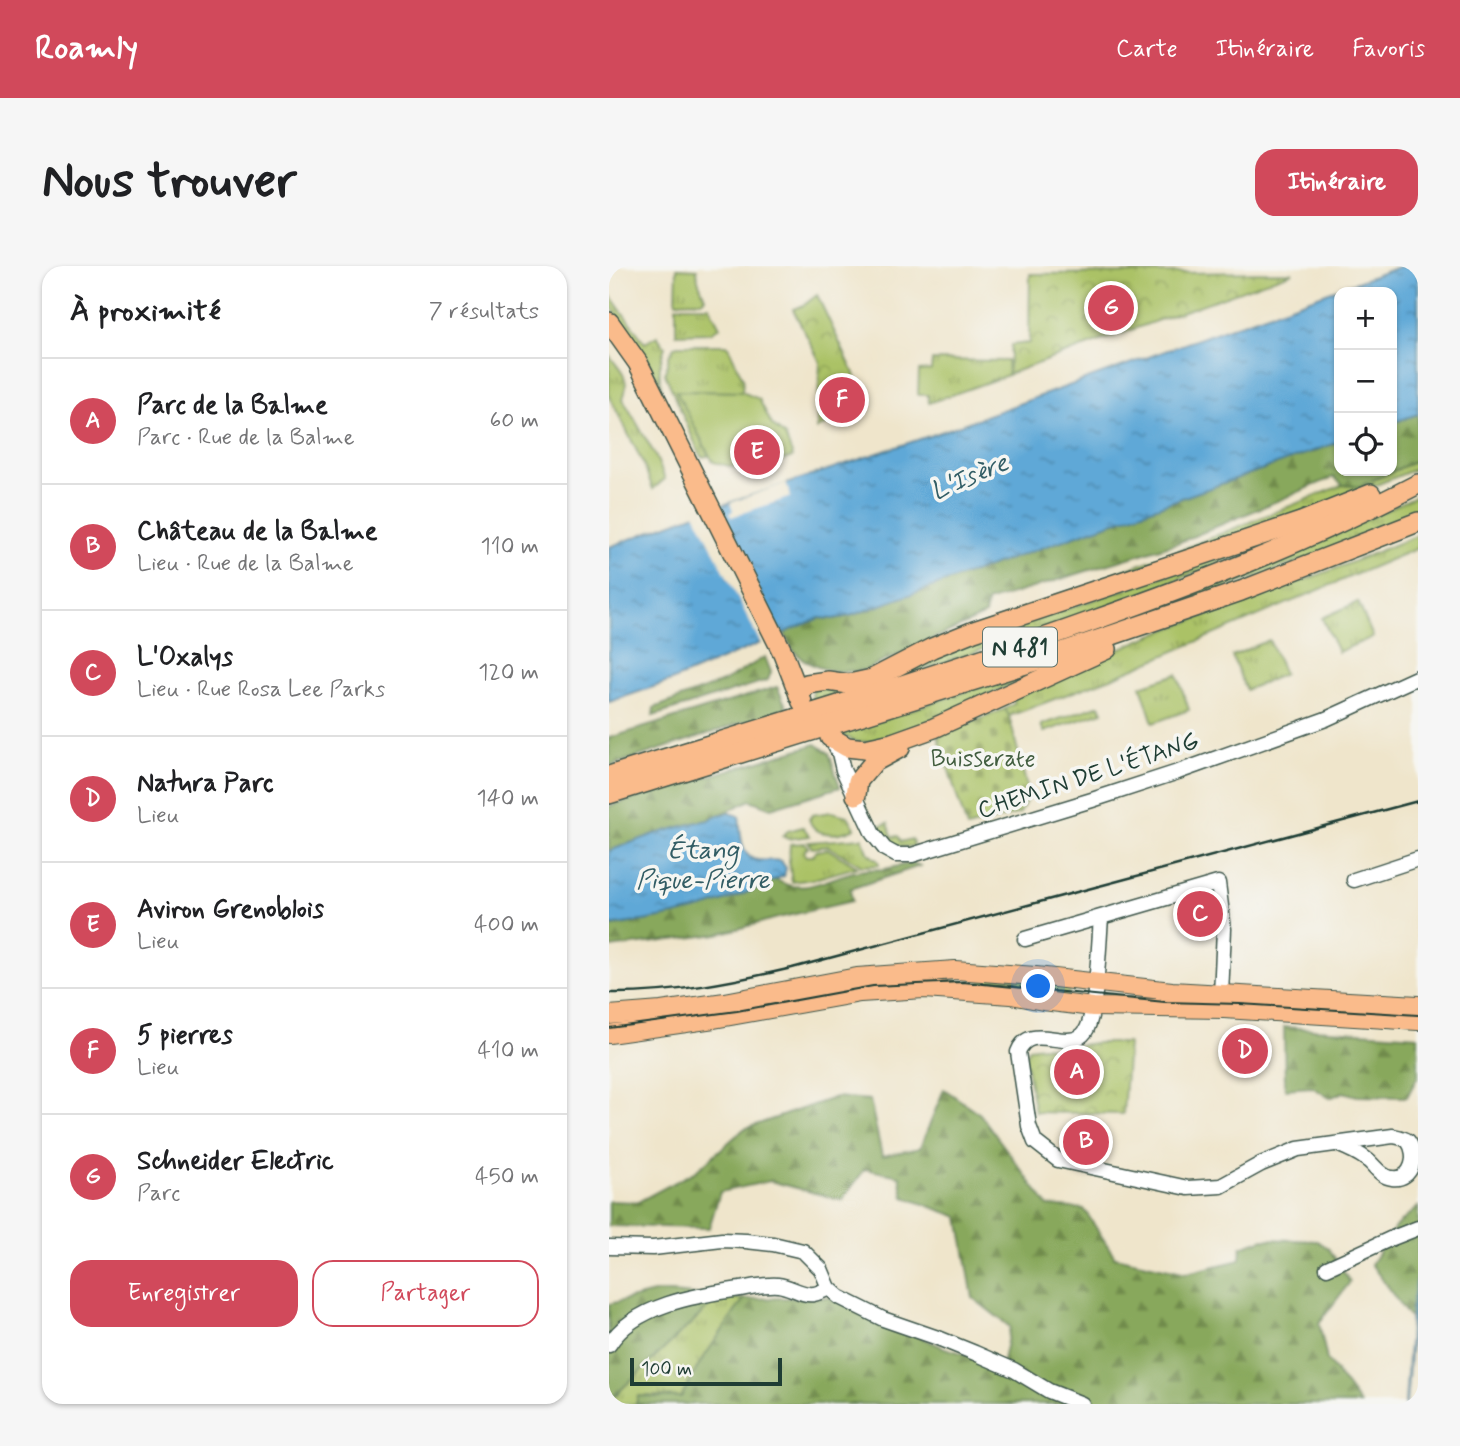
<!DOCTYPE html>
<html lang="fr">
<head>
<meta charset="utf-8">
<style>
  body { margin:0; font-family:Mynerve,sans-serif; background:#f6f6f6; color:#202124 }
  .controls { position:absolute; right:21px; top:21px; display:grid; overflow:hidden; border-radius:14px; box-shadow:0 2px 5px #0004 }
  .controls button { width:63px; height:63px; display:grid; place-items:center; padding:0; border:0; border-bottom:2px solid #e0e0e0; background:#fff; color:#202124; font:35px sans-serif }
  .scale { position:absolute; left:21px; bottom:18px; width:152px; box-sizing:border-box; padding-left:7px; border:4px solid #1f3d34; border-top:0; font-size:19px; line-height:24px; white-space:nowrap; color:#1f3d34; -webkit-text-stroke:5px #f6f6f2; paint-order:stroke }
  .you { position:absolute; left:430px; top:721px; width:24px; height:24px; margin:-18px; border:5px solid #fff; border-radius:50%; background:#1a73e8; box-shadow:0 0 0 10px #1a73e833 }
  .badge { display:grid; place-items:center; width:46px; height:46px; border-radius:50%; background:#d1495b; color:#fff; font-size:23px; font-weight:700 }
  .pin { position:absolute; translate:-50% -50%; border:4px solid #fff; box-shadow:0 2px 7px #0006 }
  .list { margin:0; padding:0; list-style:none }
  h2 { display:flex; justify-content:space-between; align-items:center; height:91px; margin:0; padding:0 28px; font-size:30px }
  h2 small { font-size:23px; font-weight:400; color:#757577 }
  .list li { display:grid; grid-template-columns:46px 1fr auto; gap:21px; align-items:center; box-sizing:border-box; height:126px; padding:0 28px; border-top:2px solid #e0e0e0 }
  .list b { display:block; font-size:26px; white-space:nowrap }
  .list p { margin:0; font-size:23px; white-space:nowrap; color:#757577 }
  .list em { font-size:23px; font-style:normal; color:#757577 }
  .actions { display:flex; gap:14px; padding:21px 28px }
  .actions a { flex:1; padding:16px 0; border:2px solid #d1495b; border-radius:21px; text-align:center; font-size:24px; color:#d1495b }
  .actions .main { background:#d1495b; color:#fff }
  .icon { flex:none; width:38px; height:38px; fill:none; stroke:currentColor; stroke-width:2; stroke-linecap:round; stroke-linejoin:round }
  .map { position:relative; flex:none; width:809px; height:1138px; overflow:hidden; border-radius:21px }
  header { display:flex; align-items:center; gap:42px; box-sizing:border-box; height:98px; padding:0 35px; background:#d1495b; color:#fff }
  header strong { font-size:33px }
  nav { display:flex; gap:38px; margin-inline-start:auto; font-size:24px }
  .intro { display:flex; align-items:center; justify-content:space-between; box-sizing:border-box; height:168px; padding:0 42px }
  h1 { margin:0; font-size:49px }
  .button { padding:18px 32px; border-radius:21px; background:#d1495b; color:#fff; font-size:24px; font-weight:700 }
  main { display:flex; gap:42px; padding:0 42px }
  aside { flex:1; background:#fff; border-radius:21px; box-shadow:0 2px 5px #0004 }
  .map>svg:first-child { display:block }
</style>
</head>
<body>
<header>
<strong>Roamly</strong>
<nav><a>Carte</a><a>Itinéraire</a><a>Favoris</a></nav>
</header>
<div class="intro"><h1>Nous trouver</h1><a class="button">Itinéraire</a></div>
<main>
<aside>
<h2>À proximité<small>7 résultats</small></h2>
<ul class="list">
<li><span class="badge">A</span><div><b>Parc de la Balme</b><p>Parc · Rue de la Balme</p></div><em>60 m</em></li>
<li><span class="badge">B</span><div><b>Château de la Balme</b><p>Lieu · Rue de la Balme</p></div><em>110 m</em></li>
<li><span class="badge">C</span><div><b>L'Oxalys</b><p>Lieu · Rue Rosa Lee Parks</p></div><em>120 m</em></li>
<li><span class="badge">D</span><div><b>Natura Parc</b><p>Lieu</p></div><em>140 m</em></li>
<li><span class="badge">E</span><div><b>Aviron Grenoblois</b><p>Lieu</p></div><em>400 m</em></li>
<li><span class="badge">F</span><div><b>5 pierres</b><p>Lieu</p></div><em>410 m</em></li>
<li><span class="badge">G</span><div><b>Schneider Electric</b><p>Parc</p></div><em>450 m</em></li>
</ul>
<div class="actions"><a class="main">Enregistrer</a><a>Partager</a></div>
</aside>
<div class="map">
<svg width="809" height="1138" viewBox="0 0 809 1138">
  <defs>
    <pattern id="grass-tufts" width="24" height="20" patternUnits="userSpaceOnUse" patternTransform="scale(1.75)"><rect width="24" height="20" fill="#abc266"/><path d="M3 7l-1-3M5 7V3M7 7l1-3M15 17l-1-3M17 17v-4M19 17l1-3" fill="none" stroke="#8b9f55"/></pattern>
    <pattern id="forest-firs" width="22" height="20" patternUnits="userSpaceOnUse" patternTransform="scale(1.75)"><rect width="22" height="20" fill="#88a85b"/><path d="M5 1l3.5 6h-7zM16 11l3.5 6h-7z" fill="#6f8a4c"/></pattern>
    <pattern id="cemetery-stones" width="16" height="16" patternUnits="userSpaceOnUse" patternTransform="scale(1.75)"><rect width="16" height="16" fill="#abc266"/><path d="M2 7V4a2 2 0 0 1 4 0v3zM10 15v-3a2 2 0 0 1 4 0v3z" fill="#8b9f55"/></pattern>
    <pattern id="park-crowns" width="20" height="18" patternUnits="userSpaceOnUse" patternTransform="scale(1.75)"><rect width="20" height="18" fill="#abc266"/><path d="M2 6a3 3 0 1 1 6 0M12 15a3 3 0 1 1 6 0" fill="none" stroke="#8b9f55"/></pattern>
    <pattern id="water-ripples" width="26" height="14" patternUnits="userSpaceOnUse" patternTransform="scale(1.75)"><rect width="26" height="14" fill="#5fa8d7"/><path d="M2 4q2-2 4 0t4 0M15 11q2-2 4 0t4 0" fill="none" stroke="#4e8aaf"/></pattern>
  </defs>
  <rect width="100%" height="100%" fill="#f6f6f2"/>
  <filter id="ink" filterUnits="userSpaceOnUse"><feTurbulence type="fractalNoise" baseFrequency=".0143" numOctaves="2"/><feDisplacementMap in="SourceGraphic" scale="14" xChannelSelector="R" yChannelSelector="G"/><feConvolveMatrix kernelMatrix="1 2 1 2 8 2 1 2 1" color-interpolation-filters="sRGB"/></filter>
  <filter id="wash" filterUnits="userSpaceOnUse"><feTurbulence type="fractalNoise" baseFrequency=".00686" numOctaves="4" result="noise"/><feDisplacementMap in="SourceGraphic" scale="28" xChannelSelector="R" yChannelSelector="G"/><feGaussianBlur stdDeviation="1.57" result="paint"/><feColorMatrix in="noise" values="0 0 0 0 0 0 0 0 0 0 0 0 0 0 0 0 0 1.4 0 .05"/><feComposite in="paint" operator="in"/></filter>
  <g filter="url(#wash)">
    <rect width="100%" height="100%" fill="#efe5cb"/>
    <g fill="url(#grass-tufts)" stroke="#65804d" stroke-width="2">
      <polygon points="68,2 88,3 89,14 96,32 92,35 67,36"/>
      <path d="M 0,28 L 36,77 L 48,70 L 56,81 C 50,97 49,108 53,124 L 36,89 L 0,38 Z"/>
      <polygon points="67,40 100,40 111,61 101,67 67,68"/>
      <polygon points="69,79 117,79 120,82 134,113 133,126 68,125 100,190 92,191 56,108 60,90 65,81"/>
      <path d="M 0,89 C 12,106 22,111 14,133 L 46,189 L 56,213 L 44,223 L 34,197 L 0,130 Z"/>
      <polygon points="323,94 398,95 399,109 320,137 319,129 309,129 310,105 322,104"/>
      <polygon points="809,194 809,202 730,234 507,310 505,308 576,282 734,219 749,221"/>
      <polygon points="809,229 809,244 710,288 458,379 460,372 686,287"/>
      <polygon points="704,260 507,338 286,413 203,437 204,421 309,393"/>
      <polygon points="809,269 809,282 502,412 400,450 396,443 406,437 404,433 474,398 548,367 731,301"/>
      <polygon points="749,336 764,371 729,386 713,352"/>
      <polygon points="660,374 675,408 637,424 623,390"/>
      <polygon points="443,400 276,475 248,476 230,468 376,419"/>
      <polygon points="568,408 580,444 544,457 532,420"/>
      <polygon points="491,439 494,446 435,466 432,459"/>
      <path d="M 222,546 L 239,550 L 246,562 C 231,569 206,573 200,553 L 203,549 Z"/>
      <path d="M 279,557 L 283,571 L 289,570 L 292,576 L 303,573 L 305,580 C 285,583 277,577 267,561 Z"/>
      <polygon points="194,561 201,570 179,573 173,570 179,565"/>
      <polygon points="253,572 260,588 269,595 270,599 253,600 219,580 203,582 199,576"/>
      <polygon points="196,577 199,582 196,583 196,590 204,590 207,585 219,583 248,601 205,613 183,616 180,595 181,578"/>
      <polygon points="373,708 460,720 459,731 371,720"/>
      <polygon points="110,1031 135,1033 91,1097 72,1131 29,1130 27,1138 0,1138 0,1135"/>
    </g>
    <g fill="url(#forest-firs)" stroke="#547248" stroke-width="2">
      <path d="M 809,148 L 809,194 L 749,221 L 734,219 L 725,211 L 571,276 L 378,336 L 376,349 L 256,404 C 231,407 205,406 186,386 C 181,381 178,372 175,366 L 210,352 L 224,353 L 241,350 L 730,176 L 730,205 L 783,205 L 783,157 Z"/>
      <polygon points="156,391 162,406 159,414 44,450 45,442 114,416"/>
      <polygon points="168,421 178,442 0,500 0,472"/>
      <polygon points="207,478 220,487 231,521 162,542 141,534 100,554 85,557 43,569 0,585 0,540"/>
      <path d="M 303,597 L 311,600 L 241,623 L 243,635 L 169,652 L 109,668 L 0,682 L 0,660 L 12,659 L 128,631 L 166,613 C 195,632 220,610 249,605 C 258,603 268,604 276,603 C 285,601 294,599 303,597 Z"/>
      <polygon points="675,761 809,770 809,810 798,831 748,830 734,826 721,832 703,821 676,823"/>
      <polygon points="335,823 371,848 439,940 475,943 506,991 578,1007 631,994 632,981 655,973 709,975 720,983 741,1016 710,1057 718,1094 751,1138 27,1138 29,1130 72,1131 91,1097 135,1033 219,1031 336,1082 393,1099 401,1061 364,1032 350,951 295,931 291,910 256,903 233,934 161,915 111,926 100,962 0,960 0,935 29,936 87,905 135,863 227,831 261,834 273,890 311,882"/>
      <polygon points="809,941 809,1057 802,1054 762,998 787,960"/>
      <polygon points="49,1026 110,1031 0,1135 0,1038"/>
    </g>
    <polygon fill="url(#cemetery-stones)" stroke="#65804d" stroke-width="2" points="396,443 400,450 420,529 411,547 358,562 329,470"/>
    <g fill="url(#park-crowns)" stroke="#65804d" stroke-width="2">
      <polygon points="684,6 402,107 399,109 402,79 420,77 421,8"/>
      <polygon points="208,29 260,139 208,163 211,96 184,43 195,39"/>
      <polygon points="486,777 519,777 514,848 426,846 416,791 420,782 434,780 450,782"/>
    </g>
    <polygon fill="#abc266" stroke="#65804d" stroke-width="2" points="67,125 133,126 150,133 163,159 176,170 184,191 163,197 162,195 132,203 104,196"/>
    <g fill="url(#water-ripples)" stroke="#3f7286" stroke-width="2">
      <polygon points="792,0 809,0 809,148 783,157 783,26 730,26 730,176 241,350 224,353 210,352 62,415 0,436 0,281 87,248 326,168"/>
      <path d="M 120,547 L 130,550 C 132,561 130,587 144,593 C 152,596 164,593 172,595 L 177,602 L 175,610 C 159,616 145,624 129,630 C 91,645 41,655 0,660 L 0,585 L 43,569 L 85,557 L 100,554 L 109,549 Z"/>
      <polygon points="809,1006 805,1042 797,1138 796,1138 802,1044"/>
    </g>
    <g fill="#efe5cb">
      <polygon points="177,217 182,231 122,251 120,247 124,245 121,237"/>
      <polygon points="106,238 173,371 153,380 85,245"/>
    </g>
  </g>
  <g filter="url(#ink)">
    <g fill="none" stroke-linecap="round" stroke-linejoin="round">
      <g stroke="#3e564b" stroke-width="17">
        <g id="minor">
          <polyline points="222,473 230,487 234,504 264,568 276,583 287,589 303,589 483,534 569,506 717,453 809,411"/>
          <polyline points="745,614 809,593"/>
          <path d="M 492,652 C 490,674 488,750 476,766 C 460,788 421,754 409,786 L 420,860 L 426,876 L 449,894 L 579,922 L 612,920 L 652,898 L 689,883 L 784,870 C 789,871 795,872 799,875 C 809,888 804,915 783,912 C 771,911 766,899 757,893 C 748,886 738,882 728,878"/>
          <polyline points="416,673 609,617 615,663 612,729"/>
          <polyline points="0,981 44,982 113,974 137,975 164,978 194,985 212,1003 220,1022 230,1031 274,1053 329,1072 366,1087 405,1104 440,1125 473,1138"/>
          <polyline points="718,1002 781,973 809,962"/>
          <path d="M 0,1079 C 24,1039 88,1029 131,1023 C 143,1021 156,1018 169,1019 C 181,1020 193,1030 205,1028 C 210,1027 216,1024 220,1022"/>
        </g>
      </g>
      <g stroke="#3e564b" stroke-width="20">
        <g id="major">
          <polyline points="0,749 52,745 116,736 248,711 346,704 427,710 563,725 809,739"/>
          <polyline points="0,768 105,753 251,727 315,723 402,729 434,735 484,741 615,743 809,755"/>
        </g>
      </g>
      <g stroke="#3e564b" stroke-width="22">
        <g id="highway">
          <polyline points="0,56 29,97 174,387 193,436"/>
          <polyline points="190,429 198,418 219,415 240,418 263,413 323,382 365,365 692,256 762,228"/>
          <polyline points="221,471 238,481 256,483 283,477 325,462 498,383"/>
          <path d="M 0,510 C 161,460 324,412 483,355 C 594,316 704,273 809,218"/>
          <polyline points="0,528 433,393 632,325 809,256"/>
          <polyline points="247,529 249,515 265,496 291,482"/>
        </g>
      </g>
      <use href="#minor" stroke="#fff" stroke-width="14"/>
      <use href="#major" stroke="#fabb8b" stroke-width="18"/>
      <use href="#highway" stroke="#fabb8b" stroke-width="19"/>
      <polyline stroke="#1f3d34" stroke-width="2" points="0,762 128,745 264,720 354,716 556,736 631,738 809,749"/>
      <path stroke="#1f3d34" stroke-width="2.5" d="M 0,727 C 62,728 123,716 183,702 L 809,535"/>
    </g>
  </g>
  <g text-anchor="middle" stroke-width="7" stroke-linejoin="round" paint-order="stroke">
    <rect fill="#f6f6f2" stroke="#60746d" stroke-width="2" x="374" y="361.5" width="74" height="39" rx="5"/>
    <g font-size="23" font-weight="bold" fill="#1f3d34">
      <text x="411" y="389">N 481</text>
    </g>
    <g font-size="24" fill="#425e40" stroke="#f6f6f2">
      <text x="374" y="500">Buisserate</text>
    </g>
    <g font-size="24" fill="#1f3d34" stroke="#f6f6f2">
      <text transform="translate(479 509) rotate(-18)" y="8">CHEMIN DE L'ÉTANG</text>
    </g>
    <g font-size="26" font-style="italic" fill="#325d65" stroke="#f6f6f2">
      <text transform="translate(360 210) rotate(-23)" y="9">L'Isère</text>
      <text x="94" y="592">Étang<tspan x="94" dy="30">Pique-Pierre</tspan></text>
    </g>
  </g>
</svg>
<div class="controls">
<button>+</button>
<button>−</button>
<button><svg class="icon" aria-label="locate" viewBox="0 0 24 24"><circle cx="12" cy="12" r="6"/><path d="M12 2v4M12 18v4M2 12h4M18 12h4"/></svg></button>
</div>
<div class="scale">100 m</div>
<div class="you"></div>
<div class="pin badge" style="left:468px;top:806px">A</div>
<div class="pin badge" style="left:477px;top:876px">B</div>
<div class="pin badge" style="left:591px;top:648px">C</div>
<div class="pin badge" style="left:636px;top:785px">D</div>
<div class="pin badge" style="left:148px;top:186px">E</div>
<div class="pin badge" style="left:233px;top:134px">F</div>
<div class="pin badge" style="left:502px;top:42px">G</div>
</div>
</main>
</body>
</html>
